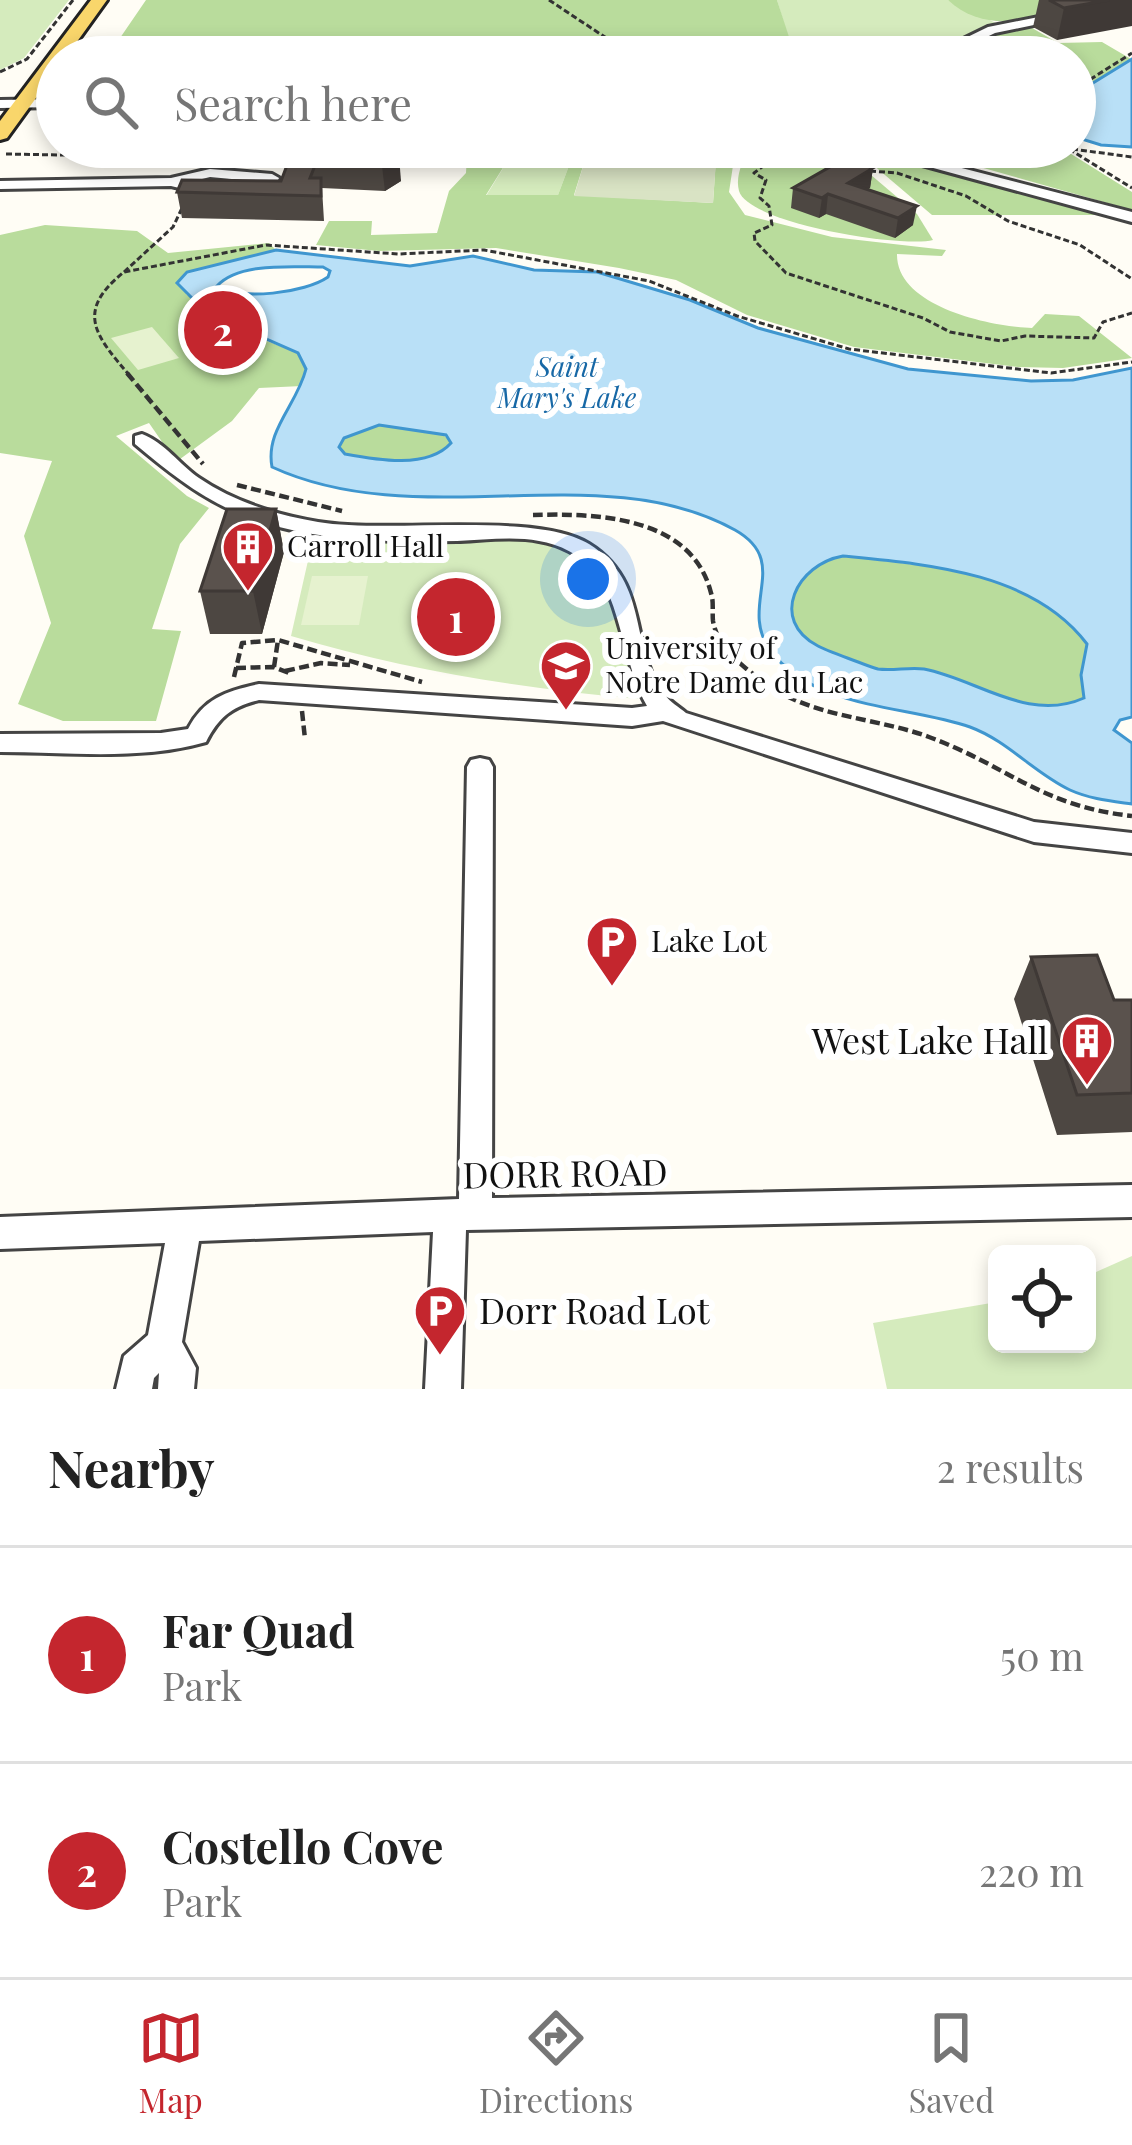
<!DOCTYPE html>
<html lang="en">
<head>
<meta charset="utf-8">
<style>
  body { margin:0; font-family:"Playfair Display",serif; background:#f2f2f2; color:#222 }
  .controls { position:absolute; right:36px; bottom:36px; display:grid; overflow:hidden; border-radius:18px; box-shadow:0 6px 18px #0003 }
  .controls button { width:108px; height:108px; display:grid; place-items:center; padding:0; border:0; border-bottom:3px solid #e0e0e0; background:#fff; color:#222; font:60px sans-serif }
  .you { position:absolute; left:588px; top:579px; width:42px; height:42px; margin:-30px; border:9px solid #fff; border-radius:50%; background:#1a73e8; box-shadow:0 0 0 18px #1a73e833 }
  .badge { display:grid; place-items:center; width:78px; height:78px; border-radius:50%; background:#c4262e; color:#fff; font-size:39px; font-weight:700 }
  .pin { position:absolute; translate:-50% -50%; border:6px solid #fff; box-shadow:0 3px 12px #0006 }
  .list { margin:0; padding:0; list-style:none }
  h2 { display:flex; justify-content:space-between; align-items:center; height:156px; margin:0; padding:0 48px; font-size:51px }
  h2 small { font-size:39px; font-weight:400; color:#767676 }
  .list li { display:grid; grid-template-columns:78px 1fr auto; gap:36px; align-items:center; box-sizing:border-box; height:216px; padding:0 48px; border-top:3px solid #e0e0e0 }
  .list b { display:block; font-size:45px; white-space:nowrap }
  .list p { margin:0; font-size:39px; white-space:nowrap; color:#767676 }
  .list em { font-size:39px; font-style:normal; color:#767676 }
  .icon { flex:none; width:66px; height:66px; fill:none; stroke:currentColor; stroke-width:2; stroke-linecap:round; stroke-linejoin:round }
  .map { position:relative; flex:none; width:1132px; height:1389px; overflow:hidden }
  .search { position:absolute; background:#fff; box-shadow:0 6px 18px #0003; left:36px; right:36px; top:36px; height:132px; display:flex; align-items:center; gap:30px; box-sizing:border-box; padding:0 42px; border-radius:66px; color:#767676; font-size:45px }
  .sheet { height:588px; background:#fff }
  nav { display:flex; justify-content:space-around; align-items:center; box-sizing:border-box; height:168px; border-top:3px solid #e0e0e0; background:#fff; font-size:33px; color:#767676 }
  nav a { display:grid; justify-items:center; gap:6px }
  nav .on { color:#c4262e }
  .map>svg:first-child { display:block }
</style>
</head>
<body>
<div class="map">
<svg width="1132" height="1389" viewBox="0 0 1132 1389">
  <rect width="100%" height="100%" fill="#fffdf5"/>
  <g fill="#d5ebbd">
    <polygon points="0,0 69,0 24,58 0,70"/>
    <polygon points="777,0 948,0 998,24 932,48 852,57 827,45 758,57 640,57 614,40 789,40"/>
    <polygon points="608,40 632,57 349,57 354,41"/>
    <polygon points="516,147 576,147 558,195 486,196"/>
    <path d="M 314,534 L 553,541 C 615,571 623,638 638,699 C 519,688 405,670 291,636 Z"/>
    <polygon points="1132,1256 1132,1389 887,1389 873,1323 997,1302 997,1344 1087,1344 1087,1276"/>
  </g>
  <g fill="#b9dc9c">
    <polygon points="146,0 777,0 790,40 354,41 349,57 107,57"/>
    <path d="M 948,0 L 1079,0 C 1036,22 984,34 948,0 Z"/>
    <path d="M 1027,25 L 1058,43 L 1102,42 L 1131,59 L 1075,94 L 1075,57 L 926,57 C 962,52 992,34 1027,25 Z"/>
    <path d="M 455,147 L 516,147 L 486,195 L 558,195 L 576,147 L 589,147 L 574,195 L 713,203 L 716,158 L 734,159 L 729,192 L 745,215 L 832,237 L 946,250 L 942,256 L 897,254 C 896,307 992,327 1032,328 L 1045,314 L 1079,316 L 1132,358 L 1063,368 L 1018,367 L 854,347 L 747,315 L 676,280 L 619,268 L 496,248 L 379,251 L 316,245 L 329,221 L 372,221 L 371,235 L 437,233 L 449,191 L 466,173 L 467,153 Z"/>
    <path d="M 751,147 L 838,147 L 917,214 L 933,240 C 904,248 749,224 739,191 C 735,176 743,159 751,147 Z"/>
    <polygon points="852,147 1097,211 1108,215 932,215"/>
    <polygon points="909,147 1074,147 1068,152 1132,192 1132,210"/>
    <polygon points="45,225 137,231 168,253 269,243 276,250 187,272 186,294 231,327 298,353 306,369 302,386 259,388 232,421 176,462 149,423 116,436 187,496 209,508 180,544 152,629 181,631 156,721 63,721 18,704 51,623 24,536 52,461 0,453 0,235"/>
    <path d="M 379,425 C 402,426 436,425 452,442 C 429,470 376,460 345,454 L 339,446 L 344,438 Z"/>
    <path d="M 843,556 C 926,567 1032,570 1087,644 L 1081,675 L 1084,698 C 1028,722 978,679 924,669 C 909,667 893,671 878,669 C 872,668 825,650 818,646 C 768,620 797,564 843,556 Z"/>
  </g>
  <polygon fill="#d9e3c4" points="589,147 717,147 713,203 574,196"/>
  <g fill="#e6f2cf">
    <polygon points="152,327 179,358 138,370 111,338"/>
    <polygon points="312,576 368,576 359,625 301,625"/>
  </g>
  <g fill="#b9e0f7" stroke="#3f96cf" stroke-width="3" fill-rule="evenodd">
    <polygon points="1132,59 1132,147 1101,145 1075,137 1075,94"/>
    <path d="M 276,250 L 410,266 L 473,256 L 534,270 L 597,272 L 690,300 L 758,328 L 908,369 L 1031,381 L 1073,380 L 1132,368 L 1132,717 L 1120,720 L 1114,730 L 1132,743 L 1132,804 C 1111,801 1090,799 1070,790 C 1034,773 1008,741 970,727 C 907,705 814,710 770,650 C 738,605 792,562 735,530 C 600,455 420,535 272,467 C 265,430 297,405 306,369 L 298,353 L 207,313 L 177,283 L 187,272 ZM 323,267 L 330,271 L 328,277 C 305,293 241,301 217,286 C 239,262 292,267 323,267 ZM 379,425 L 446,435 L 451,443 C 428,469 377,460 345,454 L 339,447 L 344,438 ZM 843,556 C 926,564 1033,572 1087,644 L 1081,675 L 1084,698 C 1028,723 977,679 924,669 C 909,667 893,671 878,669 C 871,667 825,650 818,646 C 768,620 797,564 843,556 Z"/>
  </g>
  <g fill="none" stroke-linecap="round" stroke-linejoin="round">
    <g stroke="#444" stroke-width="6">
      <g id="minor">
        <polygon points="1081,0 1095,0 1072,17 995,33 954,53 891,57 947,47 988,27 1064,12"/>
        <polygon points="57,99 57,107 0,108 0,100"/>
        <polygon points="856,147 880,147 1132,212 1132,222"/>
        <polygon points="210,169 272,174 279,178 274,188 239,193 239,187 263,182 210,177 190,182 214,188 214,194 209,195 171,186 0,189 0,181 171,178"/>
        <path d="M 142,434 C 164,442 180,465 199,478 C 234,502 277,515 318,522 C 389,534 536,511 589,544 C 652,583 628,651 665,695 C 670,702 679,707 686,713 L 1034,822 L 1132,833 L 1132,853 L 1034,842 L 663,721 L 632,726 L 259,700 C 231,707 219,717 206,742 C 141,761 66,752 0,752 L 0,734 L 161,733 L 188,729 C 204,698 227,691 259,684 L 632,708 L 647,706 C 624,667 620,599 595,571 C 581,555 559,544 539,541 C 514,536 483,540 457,541 C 396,542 335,542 275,526 C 218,511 179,481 135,444 L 135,436 Z"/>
        <polygon points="480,758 489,760 493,767 492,1198 1132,1185 1132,1217 466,1230 461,1389 425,1389 433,1232 199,1241 182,1342 196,1368 194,1389 158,1389 159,1373 154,1378 152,1389 116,1389 124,1356 148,1335 165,1243 0,1249 0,1217 459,1199 467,767 471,760"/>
      </g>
    </g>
    <g stroke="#222" stroke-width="6">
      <polygon id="major" points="91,0 107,0 66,57 57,57 57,69 7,138 0,140 0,121"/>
    </g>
    <g stroke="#333" stroke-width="3" stroke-dasharray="6 3" stroke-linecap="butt">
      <polyline points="549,0 635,57"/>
      <polyline points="0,72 27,59 73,0"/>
      <polyline points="1075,89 1132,53"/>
      <polyline points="1069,149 1132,188"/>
      <polyline points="1072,149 1132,157"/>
      <polyline points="6,154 118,156"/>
      <polyline points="160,165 177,160 184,147"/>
      <polyline points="841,165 779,154 754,173 766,180 760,198 769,206 772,225 754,233 755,241 786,273 923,318 950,332 1001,341 1025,336 1094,338 1103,322 1132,313"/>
      <polyline points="112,166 123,147"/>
      <polyline points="870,171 897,173 966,196 1008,221 1080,245 1132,279"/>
      <polyline points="124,272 173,227 183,206"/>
      <path d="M 130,376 C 96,336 74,312 124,272 L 266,245 L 398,254 L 484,250 L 649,281 L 737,316 L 849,349 L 1051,373 L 1132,362"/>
    </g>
    <g stroke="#333" stroke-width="4.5" stroke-dasharray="10 4.5" stroke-linecap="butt">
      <polyline points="127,373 203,464"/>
      <polyline points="237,485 342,511"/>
      <path d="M 533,515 C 596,513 692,516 711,593 C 714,602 712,611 713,621 C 717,647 744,668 765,683 C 813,718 875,717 929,737 C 1008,766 1040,806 1132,816"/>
      <polyline points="274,667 278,640"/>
      <polyline points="236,668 274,667 289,673"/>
      <polyline points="285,671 321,663 350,665"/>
      <polyline points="234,677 242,643 278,640 422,682"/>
      <polyline points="302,711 305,739"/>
    </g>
    <use href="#minor" fill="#fff" fill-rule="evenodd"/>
    <use href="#major" fill="#f9d66b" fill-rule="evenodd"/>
  </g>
  <g fill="#4d4742">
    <polygon points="1039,0 1132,0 1057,40 1033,27"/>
    <polygon points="294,147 327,147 328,149 340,149 339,147 389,147 401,181 385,191 322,188 324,221 182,218 177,192 281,181"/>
    <polygon points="873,168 870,188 867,189 913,225 895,238 826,214 819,218 791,208 793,188"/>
    <polygon points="276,509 284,552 262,634 210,634 200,591"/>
    <polygon points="1031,957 1114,1000 1132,1000 1132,1132 1057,1135 1014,999"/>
  </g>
  <g fill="#3f3936">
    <polygon points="1109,0 1132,0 1132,26 1057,40 1064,8"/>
    <polygon points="399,156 401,181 385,191 382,166"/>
    <polygon points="873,168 870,188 848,201 848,183"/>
    <polygon points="828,194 826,214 819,218 822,198"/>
    <polygon points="917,206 913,225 895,238 898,218"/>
    <polygon points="276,509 284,552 262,634 253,591"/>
  </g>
  <g fill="#5a524d" stroke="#3f3936" stroke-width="3">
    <polygon points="1049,0 1109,0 1064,8"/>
    <polygon points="294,147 319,147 318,150 389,147 399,156 382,166 316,163 310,178 321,178 321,196 177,192 182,180 281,181"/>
    <polygon points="844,159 873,168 848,183 917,206 898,218 828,194 822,198 793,188"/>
    <polygon points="227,509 276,509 253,591 200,591"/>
    <polygon points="1097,955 1114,1000 1132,1000 1132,1093 1077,1095 1031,957"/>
  </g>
  <defs>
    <g id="building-pin" transform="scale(2.7)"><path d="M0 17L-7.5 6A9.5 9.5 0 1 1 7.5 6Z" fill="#c4262e" stroke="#fff"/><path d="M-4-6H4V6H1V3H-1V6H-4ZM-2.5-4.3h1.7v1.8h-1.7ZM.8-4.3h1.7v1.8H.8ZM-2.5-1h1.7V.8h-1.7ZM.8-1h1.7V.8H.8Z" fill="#fff"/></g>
    <g id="university-pin" transform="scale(2.7)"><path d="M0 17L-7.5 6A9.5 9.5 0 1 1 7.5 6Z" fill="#c4262e" stroke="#fff"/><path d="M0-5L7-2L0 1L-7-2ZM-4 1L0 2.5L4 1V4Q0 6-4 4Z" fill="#fff"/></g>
    <g id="parking-pin" transform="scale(2.7)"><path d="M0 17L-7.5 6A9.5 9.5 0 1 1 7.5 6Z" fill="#c4262e" stroke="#fff"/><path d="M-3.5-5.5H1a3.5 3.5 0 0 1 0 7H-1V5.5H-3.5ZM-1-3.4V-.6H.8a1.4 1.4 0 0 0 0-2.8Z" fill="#fff"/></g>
  </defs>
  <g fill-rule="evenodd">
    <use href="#building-pin" x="248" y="547"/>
    <use href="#university-pin" x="566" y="666"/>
    <use href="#parking-pin" x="612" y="942"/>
    <use href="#building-pin" x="1087" y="1041"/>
    <use href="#parking-pin" x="440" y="1311"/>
  </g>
  <g text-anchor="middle" stroke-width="12" stroke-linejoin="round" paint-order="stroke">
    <g font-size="27" font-style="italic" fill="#1768a6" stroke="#fff">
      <text x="567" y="377">Saint<tspan x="567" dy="31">Mary's Lake</tspan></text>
    </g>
    <g font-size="30" fill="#111" stroke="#fff" text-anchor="start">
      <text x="287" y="557">Carroll Hall</text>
      <text x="605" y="659">University of<tspan x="605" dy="34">Notre Dame du Lac</tspan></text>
      <text x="651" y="952">Lake Lot</text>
    </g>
    <g font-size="36" fill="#111" stroke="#fff" text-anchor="end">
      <text x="1048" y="1054">West Lake Hall</text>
      <text x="479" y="1324" text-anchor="start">Dorr Road Lot</text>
    </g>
    <g font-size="36" fill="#111" stroke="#fff">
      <text transform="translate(565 1174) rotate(-1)" y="13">DORR ROAD</text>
    </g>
  </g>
</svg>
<div class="controls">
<button><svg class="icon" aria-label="locate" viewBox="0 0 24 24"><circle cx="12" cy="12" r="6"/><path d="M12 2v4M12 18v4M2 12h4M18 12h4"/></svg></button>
</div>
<div class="you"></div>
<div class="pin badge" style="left:456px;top:617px">1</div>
<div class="pin badge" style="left:223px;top:330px">2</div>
<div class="search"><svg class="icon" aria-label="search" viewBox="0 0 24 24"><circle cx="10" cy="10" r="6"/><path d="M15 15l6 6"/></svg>Search here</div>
</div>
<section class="sheet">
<h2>Nearby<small>2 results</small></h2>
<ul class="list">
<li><span class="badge">1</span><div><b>Far Quad</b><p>Park</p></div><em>50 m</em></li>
<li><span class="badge">2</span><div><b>Costello Cove</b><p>Park</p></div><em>220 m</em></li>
</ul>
</section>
<nav>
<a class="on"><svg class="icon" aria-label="map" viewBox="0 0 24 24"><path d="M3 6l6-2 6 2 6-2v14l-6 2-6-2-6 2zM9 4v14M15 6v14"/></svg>Map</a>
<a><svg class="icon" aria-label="directions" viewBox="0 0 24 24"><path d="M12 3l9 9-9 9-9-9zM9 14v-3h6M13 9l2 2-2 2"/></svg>Directions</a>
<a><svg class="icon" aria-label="saved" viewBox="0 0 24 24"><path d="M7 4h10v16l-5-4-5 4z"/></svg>Saved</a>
</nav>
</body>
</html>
